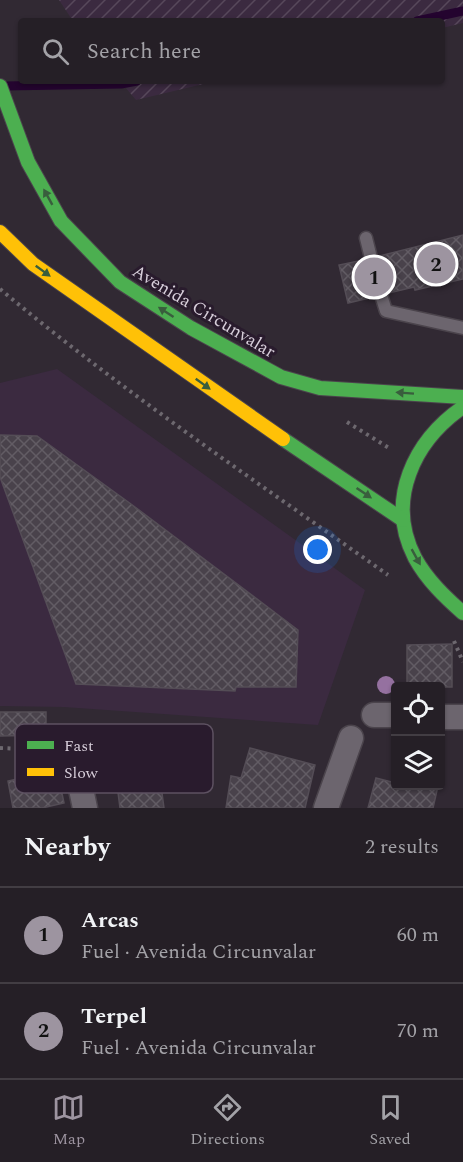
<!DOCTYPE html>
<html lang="en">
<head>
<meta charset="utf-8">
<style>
  body { margin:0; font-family:Spectral,serif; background:#312c32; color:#f1f3f6 }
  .controls { position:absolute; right:18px; bottom:18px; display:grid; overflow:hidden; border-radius:6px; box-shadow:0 2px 4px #0004 }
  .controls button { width:54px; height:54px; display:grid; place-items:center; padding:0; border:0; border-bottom:2px solid #423d43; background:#251f26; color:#f1f3f6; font:30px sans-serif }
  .you { position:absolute; left:318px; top:550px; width:21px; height:21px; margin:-15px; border:4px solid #fff; border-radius:50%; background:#1a73e8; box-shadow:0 0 0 9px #1a73e833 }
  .badge { display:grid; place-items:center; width:39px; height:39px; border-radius:50%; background:#9d94a0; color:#111; font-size:20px; font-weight:700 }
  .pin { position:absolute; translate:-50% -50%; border:3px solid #fff; box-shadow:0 2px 6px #0006 }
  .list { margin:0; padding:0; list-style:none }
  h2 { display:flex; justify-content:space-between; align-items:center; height:78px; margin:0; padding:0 24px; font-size:26px }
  h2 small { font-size:20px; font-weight:400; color:#a3a2a7 }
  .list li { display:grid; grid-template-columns:39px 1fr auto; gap:18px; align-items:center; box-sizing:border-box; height:96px; padding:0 24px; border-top:2px solid #423d43 }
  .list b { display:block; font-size:22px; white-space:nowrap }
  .list p { margin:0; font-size:20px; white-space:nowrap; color:#a3a2a7 }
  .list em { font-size:20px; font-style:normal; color:#a3a2a7 }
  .icon { flex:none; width:33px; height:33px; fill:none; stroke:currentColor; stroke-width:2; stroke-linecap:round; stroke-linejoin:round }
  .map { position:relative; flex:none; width:463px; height:808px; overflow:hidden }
  .search { position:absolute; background:#251f26; box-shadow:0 2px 4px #0004; left:18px; right:18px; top:18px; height:66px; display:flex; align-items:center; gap:15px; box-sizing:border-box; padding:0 21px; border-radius:6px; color:#a3a2a7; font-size:22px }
  .sheet { height:270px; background:#251f26 }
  nav { display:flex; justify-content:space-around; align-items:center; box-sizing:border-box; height:84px; border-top:2px solid #423d43; background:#251f26; font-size:16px; color:#a3a2a7 }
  nav a { display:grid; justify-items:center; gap:3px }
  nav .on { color:#9d94a0 }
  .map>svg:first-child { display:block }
</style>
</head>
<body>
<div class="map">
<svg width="463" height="808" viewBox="0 0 463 808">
  <defs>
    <pattern id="industrial-furrows" width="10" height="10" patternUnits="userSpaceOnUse" patternTransform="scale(1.5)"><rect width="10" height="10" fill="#3b2a40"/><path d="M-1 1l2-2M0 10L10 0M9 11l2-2" fill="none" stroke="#57485b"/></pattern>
    <pattern id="building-cross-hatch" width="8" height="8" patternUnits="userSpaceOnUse" patternTransform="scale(1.5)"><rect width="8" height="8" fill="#49424b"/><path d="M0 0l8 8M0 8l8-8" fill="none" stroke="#625c64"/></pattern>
  </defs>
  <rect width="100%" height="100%" fill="#312933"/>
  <polygon fill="#3b2a40" points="57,369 365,590 318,725 64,707 0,706 0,383"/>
  <g fill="url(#industrial-furrows)">
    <polygon points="59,0 463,0 463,23 442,28 442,21 73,21"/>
    <polygon points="120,81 216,81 136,100"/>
  </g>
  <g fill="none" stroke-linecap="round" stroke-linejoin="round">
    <g stroke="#24042f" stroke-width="9">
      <polyline points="417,21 463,11"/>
      <polyline points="5,86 121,84 137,81"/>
    </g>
  </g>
  <g fill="url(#building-cross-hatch)" stroke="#544d56" stroke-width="1.5">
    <polygon points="463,235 463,279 415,290 414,287 389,293 386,289 379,287 375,290 373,297 348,303 339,265 363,260 366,264 372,266 377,263 379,256"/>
    <polygon points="0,435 37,436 131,504 298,630 296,687 236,687 235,691 76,684 0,477"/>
    <polygon points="452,644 452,687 407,687 407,645"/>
    <polygon points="0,712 46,712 46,735 0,736"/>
    <polygon points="250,748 315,765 305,808 226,808 231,776 241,778"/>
    <polygon points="158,763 164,808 120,808 115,769"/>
    <polygon points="57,770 64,803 42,808 13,808 8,781"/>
    <polygon points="376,778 396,783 396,786 438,786 433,808 368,808"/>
  </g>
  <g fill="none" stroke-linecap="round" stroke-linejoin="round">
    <g stroke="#4b444c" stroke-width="15">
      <g id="lane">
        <polyline points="366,238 371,258"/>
        <polyline points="381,295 386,311 463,328"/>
      </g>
    </g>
    <g stroke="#4b444c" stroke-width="27">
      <g id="street">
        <polyline points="374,715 396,715"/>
        <polyline points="440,717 463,717"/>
        <polyline points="73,751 85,808"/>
        <polyline points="326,808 351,738"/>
      </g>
    </g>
    <g stroke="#4b444c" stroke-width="16">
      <g id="fast">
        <polyline points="0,86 28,162 61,221 120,282 191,328 281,377 320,388 463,397"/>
        <path d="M 463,407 C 414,441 385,500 415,558 C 427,580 445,597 463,613"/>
        <polyline points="283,439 403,520"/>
      </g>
    </g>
    <g stroke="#4b444c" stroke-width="16">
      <polyline id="slow" points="0,232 33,264 283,439"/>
    </g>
    <g stroke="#6d686f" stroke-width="4" stroke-dasharray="3 4.5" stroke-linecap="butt">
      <path d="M 0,289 C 123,392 257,482 388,575"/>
      <polyline points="347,422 389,448"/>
      <polyline points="454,641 463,662"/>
      <polyline points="0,748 48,750"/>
    </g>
    <use href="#lane" stroke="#6c656e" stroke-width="12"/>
    <use href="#street" stroke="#6c656e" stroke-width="24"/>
    <use href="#fast" stroke="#4caf50" stroke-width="14"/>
    <use href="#slow" stroke="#ffc107" stroke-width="14"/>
  </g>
  <circle fill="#9571a0" cx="386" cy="685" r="9"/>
  <defs><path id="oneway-solid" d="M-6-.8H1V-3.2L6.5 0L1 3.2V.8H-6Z" transform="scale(1.5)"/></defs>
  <g fill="#395e3d">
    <use href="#oneway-solid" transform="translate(48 197) rotate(-119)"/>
    <use href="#oneway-solid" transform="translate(43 271) rotate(36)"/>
    <use href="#oneway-solid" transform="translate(166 312) rotate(-147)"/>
    <use href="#oneway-solid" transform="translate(203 384) rotate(36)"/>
    <use href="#oneway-solid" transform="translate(405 393) rotate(-176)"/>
    <use href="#oneway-solid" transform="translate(364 493) rotate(34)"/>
    <use href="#oneway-solid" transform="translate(416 557) rotate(61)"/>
  </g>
  <g text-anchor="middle" stroke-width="6" stroke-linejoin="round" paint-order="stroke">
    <g font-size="18" fill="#d7ceda" stroke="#291b2d">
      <text transform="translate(204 311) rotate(31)" y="6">Avenida Circunvalar</text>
    </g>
  </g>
  <rect x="15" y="724" width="198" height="69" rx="9" fill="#291b2d" stroke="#5d5161" stroke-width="1.5"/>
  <rect x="27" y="741" width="27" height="8" fill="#4caf50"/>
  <rect x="27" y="768" width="27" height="8" fill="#ffc107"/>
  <g font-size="16" fill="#d7ceda">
    <text x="64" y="751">Fast</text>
    <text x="64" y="778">Slow</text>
  </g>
</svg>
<div class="controls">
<button><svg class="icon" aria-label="locate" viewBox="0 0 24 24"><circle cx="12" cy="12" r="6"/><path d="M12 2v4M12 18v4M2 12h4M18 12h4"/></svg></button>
<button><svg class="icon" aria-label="layers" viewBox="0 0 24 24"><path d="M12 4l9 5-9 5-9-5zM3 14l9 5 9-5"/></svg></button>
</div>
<div class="you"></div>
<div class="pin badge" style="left:374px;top:277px">1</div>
<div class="pin badge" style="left:436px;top:264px">2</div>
<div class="search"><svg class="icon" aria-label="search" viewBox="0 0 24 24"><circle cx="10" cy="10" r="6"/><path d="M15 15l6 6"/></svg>Search here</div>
</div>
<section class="sheet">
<h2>Nearby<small>2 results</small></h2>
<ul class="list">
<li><span class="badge">1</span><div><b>Arcas</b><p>Fuel · Avenida Circunvalar</p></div><em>60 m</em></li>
<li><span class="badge">2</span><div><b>Terpel</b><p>Fuel · Avenida Circunvalar</p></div><em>70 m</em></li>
</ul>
</section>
<nav>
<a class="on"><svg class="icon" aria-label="map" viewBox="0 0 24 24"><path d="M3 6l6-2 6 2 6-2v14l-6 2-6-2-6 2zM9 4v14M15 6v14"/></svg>Map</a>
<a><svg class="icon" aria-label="directions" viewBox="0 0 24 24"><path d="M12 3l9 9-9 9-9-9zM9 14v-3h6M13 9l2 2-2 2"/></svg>Directions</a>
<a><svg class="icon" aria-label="saved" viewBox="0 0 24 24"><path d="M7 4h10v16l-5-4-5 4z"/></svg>Saved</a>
</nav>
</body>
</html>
